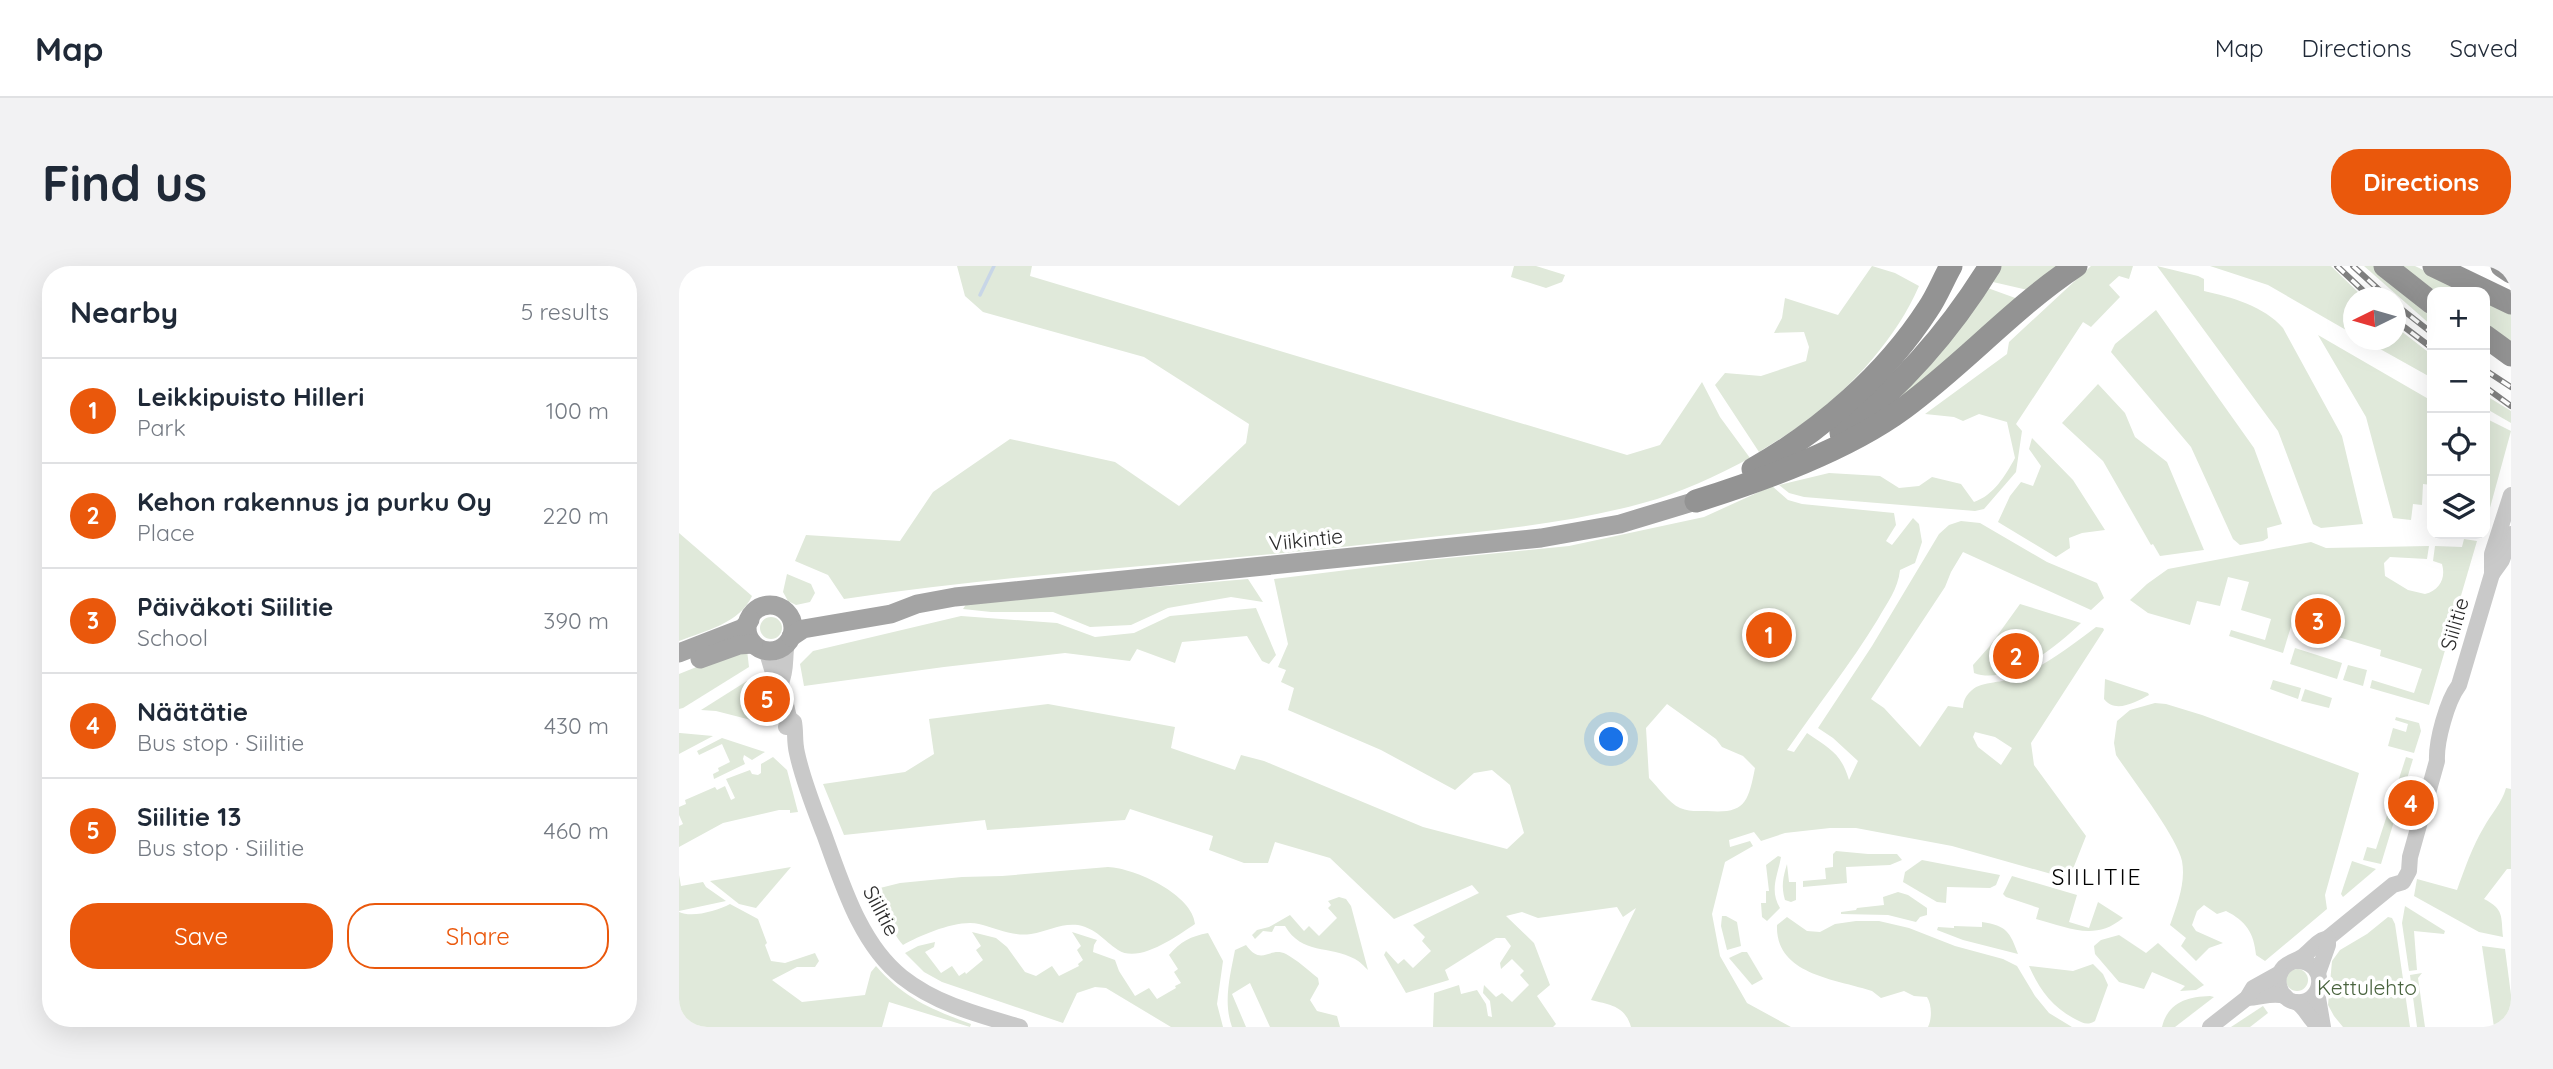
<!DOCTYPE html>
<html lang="en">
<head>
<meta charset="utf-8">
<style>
  body { margin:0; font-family:Quicksand,sans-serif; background:#f2f2f3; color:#1f2937 }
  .controls { position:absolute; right:21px; top:21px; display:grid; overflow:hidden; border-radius:14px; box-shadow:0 7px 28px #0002 }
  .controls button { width:63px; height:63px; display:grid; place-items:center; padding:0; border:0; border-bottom:2px solid #e0e1e3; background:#fff; color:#1f2937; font:35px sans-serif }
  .compass { position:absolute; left:1664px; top:21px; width:63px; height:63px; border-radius:50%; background:#fff; box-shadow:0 7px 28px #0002; rotate:265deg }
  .you { position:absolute; left:933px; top:474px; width:24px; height:24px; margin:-18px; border:5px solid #fff; border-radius:50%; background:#1a73e8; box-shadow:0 0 0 10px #1a73e833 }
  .badge { display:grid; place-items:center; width:46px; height:46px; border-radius:50%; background:#ea580c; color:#fff; font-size:23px; font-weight:700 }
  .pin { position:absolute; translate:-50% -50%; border:4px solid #fff; box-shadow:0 2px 7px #0006 }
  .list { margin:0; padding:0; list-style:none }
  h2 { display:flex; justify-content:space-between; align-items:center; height:91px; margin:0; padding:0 28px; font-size:30px }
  h2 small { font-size:23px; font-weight:400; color:#747a83 }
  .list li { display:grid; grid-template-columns:46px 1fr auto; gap:21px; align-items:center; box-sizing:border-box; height:105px; padding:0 28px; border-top:2px solid #e0e1e3 }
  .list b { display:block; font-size:26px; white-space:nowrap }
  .list p { margin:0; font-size:23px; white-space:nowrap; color:#747a83 }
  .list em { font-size:23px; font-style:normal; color:#747a83 }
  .actions { display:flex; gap:14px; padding:21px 28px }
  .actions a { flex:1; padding:16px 0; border:2px solid #ea580c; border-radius:28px; text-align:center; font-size:24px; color:#ea580c }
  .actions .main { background:#ea580c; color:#fff }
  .icon { flex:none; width:38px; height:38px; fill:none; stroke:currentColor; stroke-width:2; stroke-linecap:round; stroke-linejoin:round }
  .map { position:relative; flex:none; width:1832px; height:761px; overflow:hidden; border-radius:28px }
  header { display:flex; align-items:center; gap:42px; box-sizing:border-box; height:98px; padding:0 35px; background:#fff; border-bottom:2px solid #e0e1e3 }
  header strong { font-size:33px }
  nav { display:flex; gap:38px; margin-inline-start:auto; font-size:24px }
  .intro { display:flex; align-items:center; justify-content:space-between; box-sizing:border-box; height:168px; padding:0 42px }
  h1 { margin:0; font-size:49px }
  .button { padding:18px 32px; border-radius:28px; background:#ea580c; color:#fff; font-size:24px; font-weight:700 }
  main { display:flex; gap:42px; padding:0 42px }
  aside { flex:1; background:#fff; border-radius:28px; box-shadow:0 7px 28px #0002 }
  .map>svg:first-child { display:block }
</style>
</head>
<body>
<header>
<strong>Map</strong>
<nav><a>Map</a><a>Directions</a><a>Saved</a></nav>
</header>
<div class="intro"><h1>Find us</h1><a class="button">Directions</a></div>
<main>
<aside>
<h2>Nearby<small>5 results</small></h2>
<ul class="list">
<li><span class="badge">1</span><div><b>Leikkipuisto Hilleri</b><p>Park</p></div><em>100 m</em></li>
<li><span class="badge">2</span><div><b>Kehon rakennus ja purku Oy</b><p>Place</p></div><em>220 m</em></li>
<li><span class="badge">3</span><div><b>Päiväkoti Siilitie</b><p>School</p></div><em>390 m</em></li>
<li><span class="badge">4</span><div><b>Näätätie</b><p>Bus stop · Siilitie</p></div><em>430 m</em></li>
<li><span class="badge">5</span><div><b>Siilitie 13</b><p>Bus stop · Siilitie</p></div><em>460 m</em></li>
</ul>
<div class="actions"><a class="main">Save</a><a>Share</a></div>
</aside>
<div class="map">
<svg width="1832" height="761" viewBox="0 0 1832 761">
  <rect width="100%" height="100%" fill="#fff"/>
  <g fill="#e0e9da" fill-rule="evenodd">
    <path d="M 278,0 L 353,0 L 351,10 L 948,189 L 981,179 L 1023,116 L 1041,151 L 1071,192 C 1037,210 1002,227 964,237 C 881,260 793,266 708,276 C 527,297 345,306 165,333 L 149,309 L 116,295 L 127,269 L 221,275 L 254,226 L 331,173 L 436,196 L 500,240 L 567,177 L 570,158 L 465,91 L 304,46 L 286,30 Z"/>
    <polygon points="835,0 857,0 886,9 883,16 867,22 832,11"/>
    <path d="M 1193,0 L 1216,7 L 1240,20 C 1218,71 1174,120 1130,153 C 1114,165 1097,175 1080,186 L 1036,119 L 1046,107 L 1082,110 L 1127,95 L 1130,81 L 1125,66 L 1095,67 L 1103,52 L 1106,32 L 1159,49 Z"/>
    <polygon points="1322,0 1383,0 1353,25 1314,16"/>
    <path d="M 1412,0 L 1454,0 L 1450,13 L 1440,10 L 1430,19 L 1441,31 L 1412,61 L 1404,56 L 1337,158 L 1343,165 L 1337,206 L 1305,243 L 1296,245 L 1125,231 L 1110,227 L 1100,219 L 1150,207 L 1201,210 L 1220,222 L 1240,220 L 1253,211 L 1282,218 L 1295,236 C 1315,229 1326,210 1336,192 L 1328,156 L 1300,148 L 1284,155 L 1275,151 L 1246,148 L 1328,88 L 1330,76 Z"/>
    <path d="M 1478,0 L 1519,10 L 1525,13 L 1525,25 C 1552,31 1585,40 1604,62 L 1663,170 L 1684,258 L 1642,262 L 1634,258 L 1599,165 Z"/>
    <polygon points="1531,0 1652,0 1684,31 1674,32 1674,68 1589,19"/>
    <polygon points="1685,0 1697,0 1753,43 1753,60"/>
    <polygon points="1711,0 1736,0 1790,26 1753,26"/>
    <polygon points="1306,21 1339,33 1293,79 1218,135"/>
    <polygon points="1806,35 1832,48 1832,81 1806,64"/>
    <polygon points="1477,44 1575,182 1603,258 1588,262 1589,272 1584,275 1561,279 1554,273 1512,181 1432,86 1436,78"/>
    <polygon points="1717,61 1753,89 1753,112 1685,74 1716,74"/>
    <polygon points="1639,69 1753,135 1753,219 1744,218 1743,239 1734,238 1732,254 1714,252 1687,151"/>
    <polygon points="1419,118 1446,147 1456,171 1488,196 1525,284 1481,290 1474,278 1472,279 1424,195 1383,157"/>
    <polygon points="1806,129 1832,145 1832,157 1806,142"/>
    <polygon points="1806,152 1832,165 1806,260"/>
    <polygon points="1353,172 1394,214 1426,264 1403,267 1390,272 1391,282 1377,291 1319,256 1331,230 1342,216 1354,220 1362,200 1350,183"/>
    <path d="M 1093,220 L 1109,234 L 1123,238 L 1215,247 L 1217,259 L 1207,275 L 1213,279 L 1234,252 L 1240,258 L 1243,276 L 1236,297 L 1221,304 C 1219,323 1208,337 1199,353 C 1171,399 1138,440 1108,484 L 1115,486 L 1128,467 C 1151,483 1162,487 1170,514 L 1179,495 L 1154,472 L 1139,462 L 1193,380 L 1260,268 L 1270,259 L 1282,255 L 1301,257 L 1368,296 L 1418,317 L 1425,332 L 1412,344 L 1284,286 L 1272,306 L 1266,321 L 1192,433 L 1205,442 L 1241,481 L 1269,440 L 1284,442 C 1284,435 1287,429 1293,424 C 1303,415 1325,417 1339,411 C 1366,400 1393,379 1417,361 L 1424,362 L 1425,364 L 1352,477 L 1355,499 L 1407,570 L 1390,613 L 1273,580 L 1177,562 L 1151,562 L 1106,567 L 1082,575 L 1075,566 L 1050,574 L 1051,581 L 1071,575 L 1074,580 L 1046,596 L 1033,648 L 1041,690 L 1068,737 L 1112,761 L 952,761 C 946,740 932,739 912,734 L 957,642 L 944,651 L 938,641 L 859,652 L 843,646 L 827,650 L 855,677 L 871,719 L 858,730 L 877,758 L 874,761 L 754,761 L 755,727 L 780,719 L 782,728 L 798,724 L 807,738 L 809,750 L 813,751 L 811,735 L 804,727 L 805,719 L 817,731 L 823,727 L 833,736 L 850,719 L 841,709 L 845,705 L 833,693 L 822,703 L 821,697 L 832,680 L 826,672 L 817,672 L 766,704 L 770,714 L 727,727 L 705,689 L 707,685 L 719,698 L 725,693 L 734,702 L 752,685 L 743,675 L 746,671 L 734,659 L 800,627 L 793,619 L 715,653 L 651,592 L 596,576 L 589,597 L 565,597 L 530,584 L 534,570 L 451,543 L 446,554 L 308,564 L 306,554 L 165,569 L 144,518 L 226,506 L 255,488 L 250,453 L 369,438 L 496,461 L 492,482 L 556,504 L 562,489 L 585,495 L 744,561 L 828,583 L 845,567 L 831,519 L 813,504 L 795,507 L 776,524 L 702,484 L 609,444 L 615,422 L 602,416 L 607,404 L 599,401 L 609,378 L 595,313 L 749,294 L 890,280 L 1025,251 ZM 988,438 L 1037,473 L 1043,481 L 1064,490 L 1076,502 C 1069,537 1066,548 1028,545 C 1019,545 1010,546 1001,542 C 990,537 979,521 970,512 L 967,462 ZM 1296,466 L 1316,471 L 1333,482 L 1322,499 L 1299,481 L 1294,471 Z"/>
    <path d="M 0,267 L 73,330 C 61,357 26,365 0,375 Z"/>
    <path d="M 1785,273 L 1798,275 L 1750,439 L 1691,422 L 1693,414 L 1735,427 L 1743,403 L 1701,390 L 1702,384 L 1613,357 L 1604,387 L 1550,370 L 1552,364 L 1586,374 L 1592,353 L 1562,344 L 1570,316 L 1549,311 L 1541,340 L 1518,335 L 1511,359 L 1469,347 L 1451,334 L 1468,318 L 1489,303 L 1632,276 L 1647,282 L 1750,280 L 1748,293 L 1711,291 L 1705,297 L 1706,310 L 1729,324 L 1746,328 C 1761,324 1767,312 1763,298 L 1754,295 L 1756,280 L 1783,281 Z"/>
    <polygon points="108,308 132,318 136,327 131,336 117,339 109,335 104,326"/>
    <polygon points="569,313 584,336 552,331 489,342 452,359 411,361 374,346 312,346 284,343 288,337"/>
    <path d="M 1341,338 L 1402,357 C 1378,380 1330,420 1295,407 L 1294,399 L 1310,381 Z"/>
    <polygon points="577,342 597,389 590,398 583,395 568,370 503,376 496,397 458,383 451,395 386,387 265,401 125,420 121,398 134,385 282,350 378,357 416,371 455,367 491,350"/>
    <circle cx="92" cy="362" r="11"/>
    <polygon points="1616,382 1663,397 1658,413 1611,398"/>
    <polygon points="68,384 70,401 4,442 0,443 0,408 35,394"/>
    <polygon points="1669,399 1688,404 1684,420 1664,414"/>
    <path d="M 1426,413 L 1469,427 L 1470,429 C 1457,436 1436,448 1425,433 Z"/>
    <polygon points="1594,414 1622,422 1619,433 1591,423"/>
    <polygon points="68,415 76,455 37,445 22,444"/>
    <polygon points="1626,423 1653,432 1650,442 1622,435"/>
    <path d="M 1476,437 L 1487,438 L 1523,449 L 1680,507 L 1646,629 L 1648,643 L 1586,695 L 1577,689 C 1575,667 1567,655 1547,645 L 1538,648 L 1525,639 L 1518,645 L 1513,659 L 1517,665 L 1544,677 L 1530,682 L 1517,695 L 1502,680 L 1507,672 L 1491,659 C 1498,639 1507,617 1503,595 C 1498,571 1453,513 1437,489 L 1435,477 L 1438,455 L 1451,444 Z"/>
    <polygon points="1717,451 1740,457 1742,465 1735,487 1709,480 1714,462 1727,466 1729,458 1716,454"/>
    <polygon points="0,467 1,467 34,470 0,488"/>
    <polygon points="43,472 86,486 73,494 65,489 64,493 66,498 35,513 34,508 40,505 39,502 51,496 43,478 20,489 18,485"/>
    <polygon points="94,491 108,504 119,546 111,547 111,544 100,544 44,557 0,581 0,560 4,558 0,549 0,541 7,538 6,534 36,521 38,524 46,520 52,534 56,532 47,513 71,504 73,508 79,509 82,507 82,498"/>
    <polygon points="1727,491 1734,493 1702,598 1684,594 1688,581 1697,583"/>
    <path d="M 1827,522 L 1832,523 L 1832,603 L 1828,603 L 1805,633 C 1825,643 1822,650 1824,671 L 1800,666 L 1735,630 L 1738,613 L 1778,624 C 1786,602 1793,581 1805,561 C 1812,548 1823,537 1827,522 Z"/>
    <polygon points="1157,585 1189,588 1218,588 1223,594 1211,599 1167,601 1168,617 1124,621 1124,615 1147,613 1146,602 1154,601 1154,588"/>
    <path d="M 1099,590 L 1102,591 C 1099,609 1090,624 1101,642 L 1088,655 L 1083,651 L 1082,637 L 1087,637 L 1087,625 L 1090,625 L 1087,599 Z"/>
    <polygon points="1243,594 1321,609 1317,619 1311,622 1268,621 1267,637 1258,636 1224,616 1226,606"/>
    <polygon points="1673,595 1697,603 1664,631 1662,628"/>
    <path d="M 1108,598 L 1110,616 L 1117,616 L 1117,634 L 1112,636 L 1106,634 C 1102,620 1104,611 1108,598 Z"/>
    <polygon points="112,601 77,642 60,638 31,615"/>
    <path d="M 429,601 C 456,602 514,629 516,658 C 498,670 460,698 439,684 C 424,674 418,663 399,659 C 382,657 369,665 352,668 C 334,671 317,662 300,658 C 279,653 242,669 224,679 C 210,664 208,641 197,623 L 221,617 L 283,611 L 323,610 Z"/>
    <polygon points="0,609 2,620 24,616 27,621 47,635 0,645"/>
    <path d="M 1333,610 L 1398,629 L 1390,656 L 1410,662 L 1419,636 L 1444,652 C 1415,676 1389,661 1357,653 L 1360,642 L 1327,631 L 1324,628 Z"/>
    <polygon points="1219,626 1229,629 1248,642 1248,649 1241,651 1237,656 1209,649 1162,648 1162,646 1177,644 1178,642 1205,639 1204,631"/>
    <path d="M 660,631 L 667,633 L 672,640 L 689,704 C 685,700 680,695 676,693 C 650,679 623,689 606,660 L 596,660 L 593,666 L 584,665 L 576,673 L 573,669 L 578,664 L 590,661 L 611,649 L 625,665 L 630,660 L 640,670 L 658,652 L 649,642 L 652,639 L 649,635 Z"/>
    <path d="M 51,638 L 79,653 L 88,677 L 86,679 L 92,695 L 106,697 L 136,687 L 140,695 L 136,701 L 118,701 L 93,714 L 123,736 L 186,729 L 192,706 L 197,700 C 226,733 252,743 292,758 L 291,761 L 210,736 L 203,761 L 0,761 L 0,646 C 13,652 38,645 51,638 Z"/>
    <polygon points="1726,640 1766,665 1765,668 1735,665 1738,704 1730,705 1723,657"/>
    <polygon points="1043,650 1047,650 1058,656 1062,680 1048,684 1042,660"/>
    <path d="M 1108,651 L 1128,665 L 1141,666 L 1156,658 L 1177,655 L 1200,655 L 1230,662 L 1276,680 L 1324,693 L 1338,700 L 1356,730 L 1370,747 L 1393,761 L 1249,761 C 1253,753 1253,739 1248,731 L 1235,730 L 1225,725 L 1202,732 L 1193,725 C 1157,713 1096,709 1098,659 Z"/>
    <polygon points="1709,651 1713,652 1716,658 1731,761 1664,761 1655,750 1649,739 1653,695 1661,684 1688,668"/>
    <path d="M 1303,656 C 1328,660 1331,666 1339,688 L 1284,674 L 1258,664 L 1259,661 L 1275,662 L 1275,660 L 1303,661 Z"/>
    <path d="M 293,666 L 317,672 L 328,681 L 346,706 L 357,710 L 373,700 L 380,710 L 400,700 L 399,698 L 404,694 L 398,684 L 402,680 L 393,666 L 418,674 L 415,679 L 414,686 L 436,694 L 440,705 L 456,730 L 470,722 L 478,733 L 497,722 L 496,720 L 502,717 L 495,706 L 499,703 L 490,689 C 501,676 512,670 529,667 L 544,695 L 538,738 L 544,761 L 492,761 L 427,722 L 416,721 L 398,727 L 384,757 L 263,716 L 245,706 L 226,687 L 239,680 L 256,676 L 255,681 L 246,686 L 262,707 L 273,700 L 280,710 L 286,706 L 287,708 L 304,694 L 297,684 L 302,680 Z"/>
    <polygon points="1440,669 1467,687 1479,677 1525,719 1517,724 1501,725 1506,720 1473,706 1465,723 1440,716 1416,688 1415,680 1422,674"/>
    <path d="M 567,679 C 583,701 590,680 607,688 C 618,694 629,704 639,712 L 640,718 L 631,734 L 638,745 L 658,750 L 661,761 L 591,761 L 571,717 L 553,728 L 567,761 L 553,761 C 544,736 551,710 556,684 Z"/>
    <polygon points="1803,680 1826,683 1832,729 1832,761 1815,761"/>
    <polygon points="1063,686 1068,686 1084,713 1073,719 1050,692"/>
    <path d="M 1414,698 L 1424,708 L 1429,719 L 1416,755 C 1408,760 1404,757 1396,753 C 1373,741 1360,723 1350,700 L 1394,705 Z"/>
    <circle cx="1618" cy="714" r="11"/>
    <polygon points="1743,707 1739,712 1746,761 1738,761 1731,709"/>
    <path d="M 1531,730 L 1535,731 L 1496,761 L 1483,761 C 1489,736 1508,731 1531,730 Z"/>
    <polygon points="1584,740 1589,747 1571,761 1552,761"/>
  </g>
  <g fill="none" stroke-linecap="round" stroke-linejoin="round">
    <polyline stroke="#c8d6e7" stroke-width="3.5" points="301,29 315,0"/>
    <g stroke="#c9c9c9" stroke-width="16">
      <polyline points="1813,308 1823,294 1832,268"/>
      <polyline points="84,384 89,390 95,410 102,416 110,452 107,461"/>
      <path d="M 102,416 C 108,404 105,390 108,377"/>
      <path d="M 110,452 L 115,456 C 117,467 115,474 118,487 C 124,515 135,542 145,568 C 163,617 181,678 223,711 C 257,738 300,749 341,761"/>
      <path d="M 1617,695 C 1651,695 1645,740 1616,736 C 1601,733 1594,713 1605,701 C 1610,696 1617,695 1623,691 C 1633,684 1637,675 1649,672 L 1714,619 L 1724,616 L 1730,605 L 1731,591 L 1758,495 C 1757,475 1768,435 1780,419 L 1813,308 L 1813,288 L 1832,229"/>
      <polyline points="1639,707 1649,679 1649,672"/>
      <polyline points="1638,726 1644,761"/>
      <path d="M 1568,732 C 1582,732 1592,726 1606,730"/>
      <path d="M 1617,736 C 1628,742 1630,755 1641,761"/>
      <polyline points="1531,761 1568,732 1574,722 1601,707"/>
    </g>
    <g stroke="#a4a4a4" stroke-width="19">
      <circle cx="91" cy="362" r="23"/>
      <polyline points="112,371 124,363 212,348 238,338 276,331 862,272 941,258 1017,235"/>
      <polyline points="0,387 64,362 71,354"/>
      <polyline points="21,393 60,379 74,378"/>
    </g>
    <g stroke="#939393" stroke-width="23">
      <polyline points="1706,0 1753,37"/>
      <polyline points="1755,0 1832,37"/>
      <polyline points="1823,0 1832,6"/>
      <polyline points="1806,70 1832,89"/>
      <path d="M 1162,167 C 1222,121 1271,65 1311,0"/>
      <path d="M 1074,203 C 1142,165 1207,108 1249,43 C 1258,30 1264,14 1272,0"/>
      <path d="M 1017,235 C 1084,214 1168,184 1225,142 C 1285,98 1335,41 1397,0"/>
    </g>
    <g stroke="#818181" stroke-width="6">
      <g id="rail">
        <polyline points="1658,0 1692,32"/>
        <polyline points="1674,0 1709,32"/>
        <polyline points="1716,38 1753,67"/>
        <polyline points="1716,54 1753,82"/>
        <polyline points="1806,104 1832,121"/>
        <polyline points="1806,121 1832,140"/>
      </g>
    </g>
    <use href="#rail" stroke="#fff" stroke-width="3.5" stroke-dasharray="10" stroke-linecap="butt"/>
  </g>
  <g text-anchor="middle" stroke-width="7" stroke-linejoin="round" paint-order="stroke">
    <g font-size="21" fill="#2c2c2c" stroke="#fff">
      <text transform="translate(627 274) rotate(-6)" y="7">Viikintie</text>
      <text transform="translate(1776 358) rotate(-74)" y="7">Siilitie</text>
      <text transform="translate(202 645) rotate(62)" y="7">Siilitie</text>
    </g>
    <g font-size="21" fill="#49633e" stroke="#fff">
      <text x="1688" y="729">Kettulehto</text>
    </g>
    <g font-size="23" letter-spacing="2" fill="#000" stroke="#fff">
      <text x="1418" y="619">SIILITIE</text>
    </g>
  </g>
</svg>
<div class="controls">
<button>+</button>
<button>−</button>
<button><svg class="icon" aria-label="locate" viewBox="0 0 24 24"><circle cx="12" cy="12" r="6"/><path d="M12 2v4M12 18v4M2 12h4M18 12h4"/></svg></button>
<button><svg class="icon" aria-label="layers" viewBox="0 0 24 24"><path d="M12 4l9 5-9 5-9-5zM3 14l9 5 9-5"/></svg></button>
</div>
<svg class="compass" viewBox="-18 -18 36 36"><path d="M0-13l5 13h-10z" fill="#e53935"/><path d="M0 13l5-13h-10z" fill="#747a83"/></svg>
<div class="you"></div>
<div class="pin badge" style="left:1090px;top:369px">1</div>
<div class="pin badge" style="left:1337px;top:390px">2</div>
<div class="pin badge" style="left:1639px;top:355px">3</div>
<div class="pin badge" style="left:1732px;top:537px">4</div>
<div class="pin badge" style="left:88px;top:433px">5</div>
</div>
</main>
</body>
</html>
